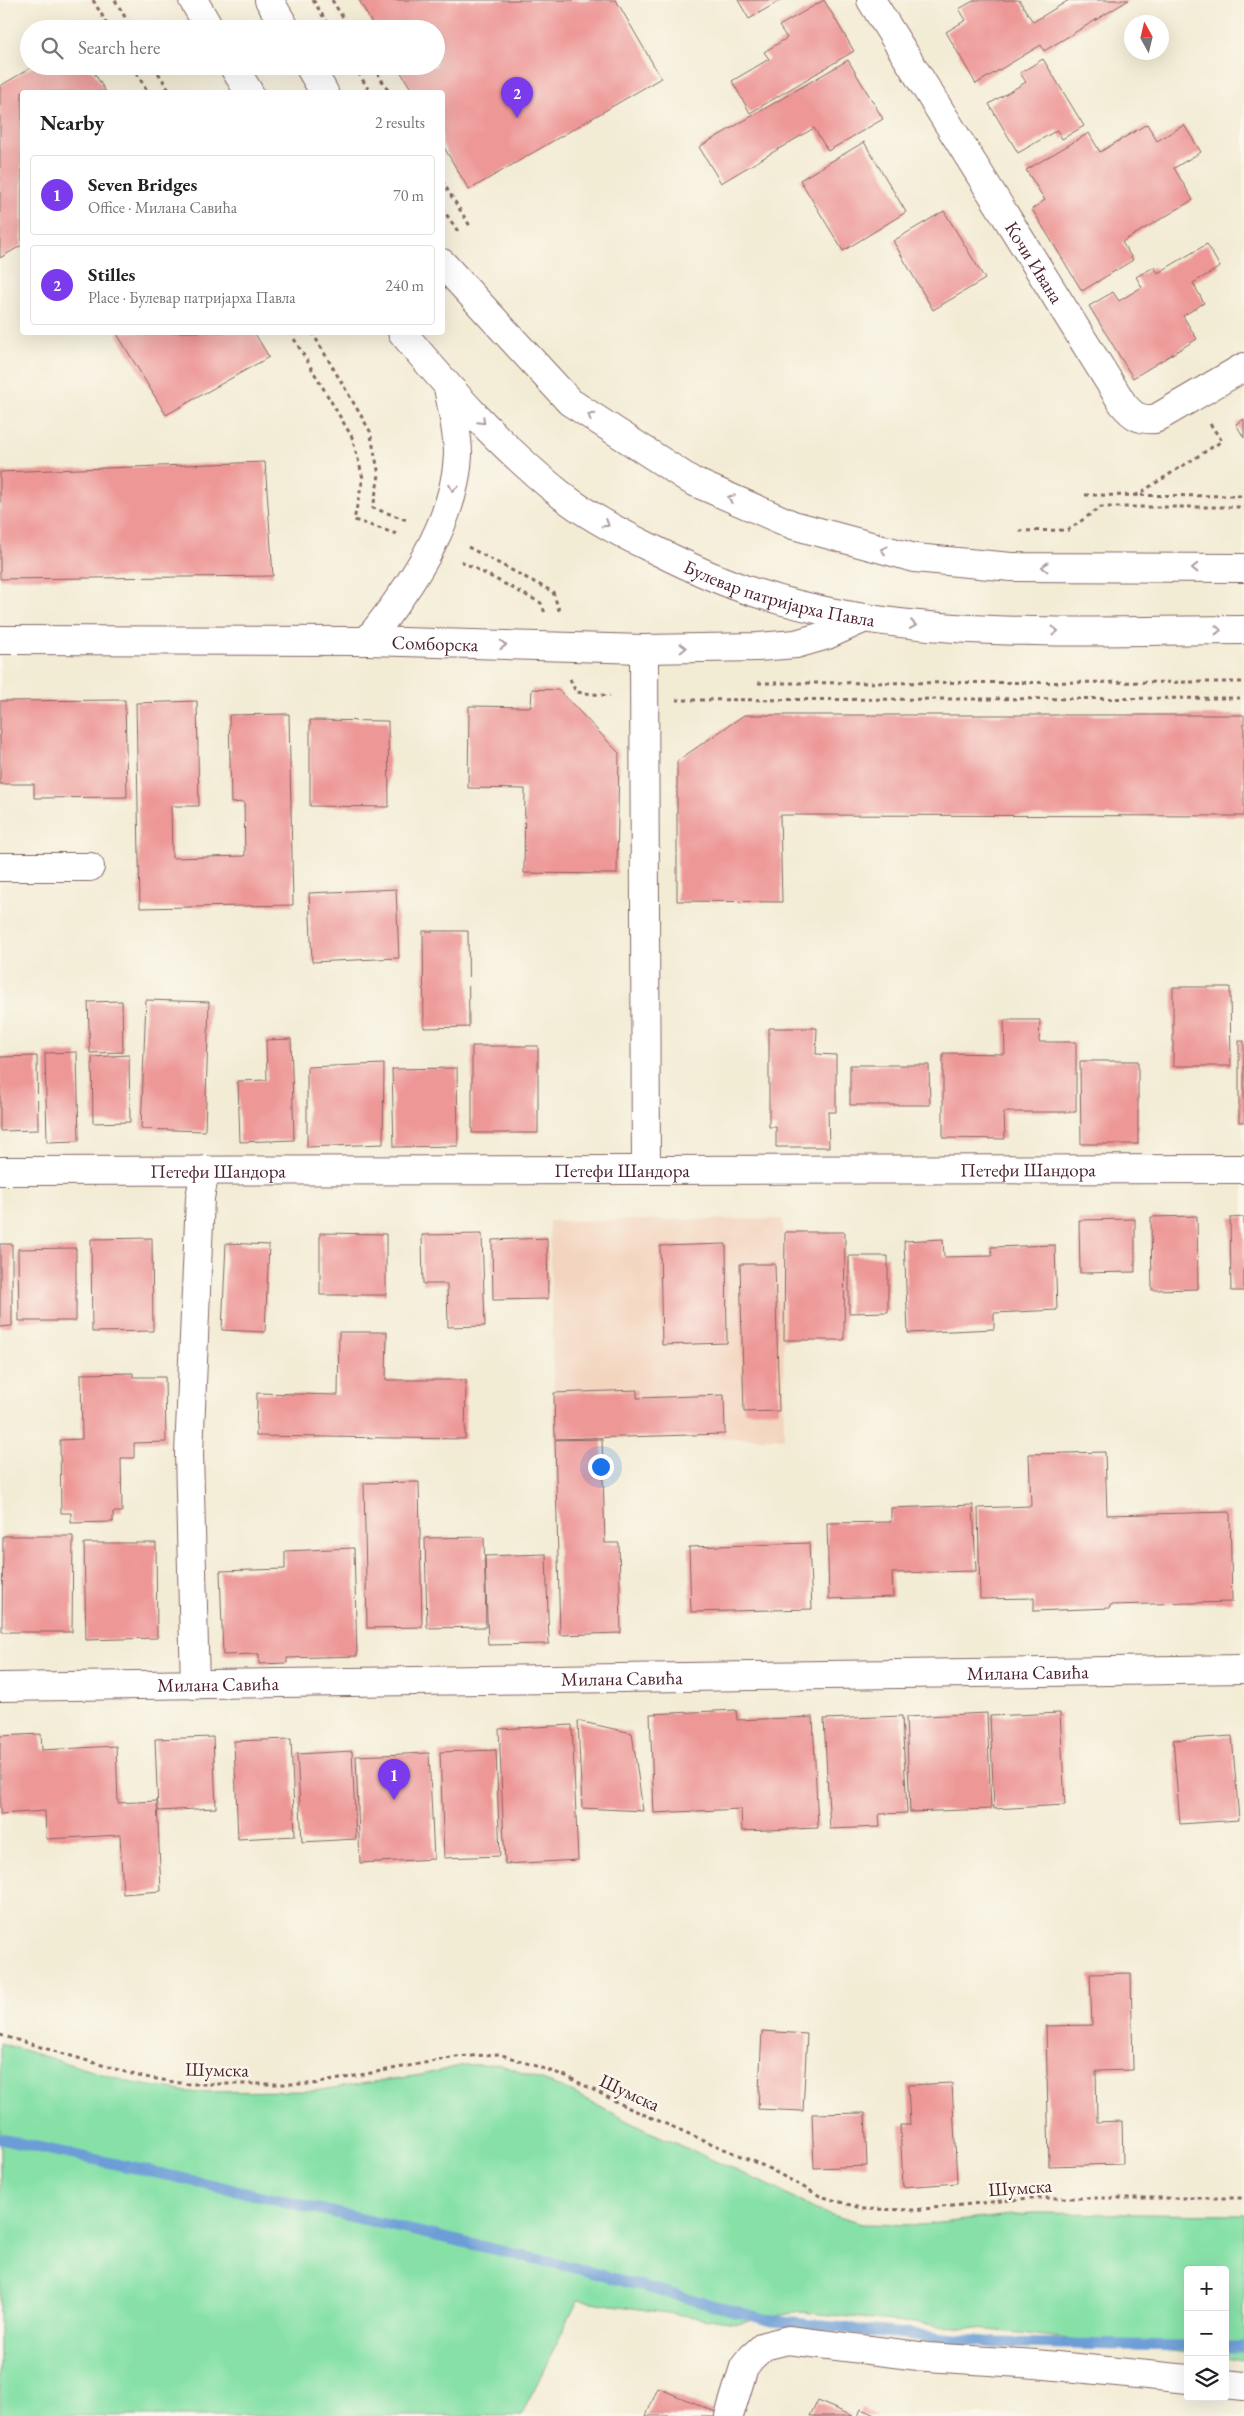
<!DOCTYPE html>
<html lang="en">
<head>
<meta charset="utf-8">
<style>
  body { margin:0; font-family:"EB Garamond",serif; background:#f6f6f6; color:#202124 }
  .controls { position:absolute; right:15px; bottom:15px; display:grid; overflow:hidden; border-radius:5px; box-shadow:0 5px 20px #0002 }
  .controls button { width:45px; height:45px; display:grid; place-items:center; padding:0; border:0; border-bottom:1px solid #e0e0e0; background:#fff; color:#202124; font:25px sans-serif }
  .compass { position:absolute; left:1124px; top:15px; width:45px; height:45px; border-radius:50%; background:#fff; box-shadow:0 5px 20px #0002; rotate:352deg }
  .you { position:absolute; left:600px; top:1466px; width:18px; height:18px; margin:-12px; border:4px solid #fff; border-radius:50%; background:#1a73e8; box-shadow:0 0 0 8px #1a73e833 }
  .badge { display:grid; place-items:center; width:32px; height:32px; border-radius:50%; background:#7c3aed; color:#fff; font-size:16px; font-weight:700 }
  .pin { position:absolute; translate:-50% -41px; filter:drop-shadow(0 1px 2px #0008) }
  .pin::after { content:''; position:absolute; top:26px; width:18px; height:15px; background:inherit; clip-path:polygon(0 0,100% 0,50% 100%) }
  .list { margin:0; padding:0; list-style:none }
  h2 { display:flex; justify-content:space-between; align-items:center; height:65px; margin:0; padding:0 20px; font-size:21px }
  h2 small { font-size:16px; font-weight:400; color:#757577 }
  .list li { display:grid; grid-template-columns:32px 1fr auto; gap:15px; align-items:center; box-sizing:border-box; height:80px; margin:0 10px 10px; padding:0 10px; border:1px solid #e0e0e0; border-radius:5px }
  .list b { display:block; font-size:19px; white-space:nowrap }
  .list p { margin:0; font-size:16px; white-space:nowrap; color:#757577 }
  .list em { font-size:16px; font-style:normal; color:#757577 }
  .icon { flex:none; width:28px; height:28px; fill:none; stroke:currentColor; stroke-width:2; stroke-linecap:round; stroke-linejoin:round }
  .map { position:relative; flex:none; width:1244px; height:2416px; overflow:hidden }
  .search { position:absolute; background:#fff; box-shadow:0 5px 20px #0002; left:20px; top:20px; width:425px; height:55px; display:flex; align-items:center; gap:12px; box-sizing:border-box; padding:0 18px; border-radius:28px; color:#757577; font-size:19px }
  .panel { position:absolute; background:#fff; box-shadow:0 5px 20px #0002; left:20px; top:90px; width:425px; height:245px; border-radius:5px }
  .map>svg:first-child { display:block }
</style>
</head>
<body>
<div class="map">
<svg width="1244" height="2416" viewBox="0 0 1244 2416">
  <rect width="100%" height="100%" fill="#fbf7ec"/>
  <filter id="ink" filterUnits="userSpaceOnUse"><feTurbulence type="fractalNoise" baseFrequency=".02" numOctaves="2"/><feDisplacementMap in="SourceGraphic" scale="10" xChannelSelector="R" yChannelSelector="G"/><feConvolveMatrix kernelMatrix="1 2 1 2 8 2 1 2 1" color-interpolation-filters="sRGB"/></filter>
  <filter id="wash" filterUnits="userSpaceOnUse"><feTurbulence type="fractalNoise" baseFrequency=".0096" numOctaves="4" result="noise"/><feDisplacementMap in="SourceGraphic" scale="20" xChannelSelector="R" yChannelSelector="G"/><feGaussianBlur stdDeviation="1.12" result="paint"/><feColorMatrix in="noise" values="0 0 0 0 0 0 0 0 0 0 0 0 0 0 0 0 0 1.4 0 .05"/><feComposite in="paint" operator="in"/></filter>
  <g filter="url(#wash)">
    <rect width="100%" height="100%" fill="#f3ecd5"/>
    <polygon fill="#f3d4be" points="783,1219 784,1438 555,1439 549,1221"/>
    <polygon fill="#87e1a7" stroke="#688069" points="0,2043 132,2083 187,2092 314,2091 421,2075 464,2065 498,2064 564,2088 639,2127 775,2188 816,2210 862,2224 921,2225 1031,2213 1244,2215 1244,2360 1225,2357 1225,2270 1188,2270 1188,2353 1020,2333 800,2312 736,2323 578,2300 521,2416 0,2416"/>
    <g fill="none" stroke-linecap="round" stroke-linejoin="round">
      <g stroke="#6c9dd6" stroke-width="11">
        <polyline points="0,2139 222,2187 571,2267 772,2321 996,2343 1188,2346"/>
        <polyline points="1225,2347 1244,2347"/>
      </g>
    </g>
    <g id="blocks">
      <g fill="#ed9796">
        <polygon points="359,0 616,0 661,78 469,190 442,144 442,92 413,92 397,66 436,66 436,29 375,29"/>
        <polygon points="738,0 781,0 749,19"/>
        <polygon points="824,0 854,51 750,113 732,81 769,59 764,52 787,38 779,26"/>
        <polygon points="975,0 1019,0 1033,22 1069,0 1129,0 1044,51 1041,45 976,84 946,32 966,20 959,9"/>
        <polygon points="1043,59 1084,126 1062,139 1057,130 1018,153 989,104 1026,82 1020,73"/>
        <polygon points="848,60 883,119 828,151 814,128 721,183 699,147"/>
        <polygon points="34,66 90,66 106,92 22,92 22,245 0,258 0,86"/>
        <polygon points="1147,124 1157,141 1184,125 1201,152 1174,168 1193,200 1122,242 1133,260 1082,291 1032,209 1045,200 1026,170 1089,133 1100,152"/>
        <polygon points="864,142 906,212 843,251 800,180"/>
        <polygon points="944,211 985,279 933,310 893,241"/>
        <polygon points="1207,244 1220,267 1193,283 1204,303 1183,316 1197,339 1133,378 1089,306 1113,292 1119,301 1142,287 1136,277 1154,267 1158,273"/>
        <polygon points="116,332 254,332 269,357 166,415"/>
        <polygon points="1244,419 1244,438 1236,424"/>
        <polygon points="265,462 273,576 0,579 0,472"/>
        <polygon points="532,689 559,690 619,753 617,874 524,873 525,789 468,788 469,706 531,707"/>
        <polygon points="125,700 127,797 34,798 34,784 0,784 0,701"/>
        <polygon points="197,701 199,806 171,806 172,858 245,856 244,802 231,803 229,715 289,714 293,905 140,908 136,703"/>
        <polygon points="744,715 1244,715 1244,816 780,815 782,902 677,901 677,761"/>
        <polygon points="310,720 388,721 389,807 310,806"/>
        <polygon points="396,889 399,958 312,962 309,893"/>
        <polygon points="423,931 468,931 469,1027 424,1028"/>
        <polygon points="1173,987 1230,987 1231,1066 1173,1066"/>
        <polygon points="146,1000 209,1002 205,1131 141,1129"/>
        <polygon points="122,1001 123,1052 90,1053 88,1002"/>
        <polygon points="1004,1020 1040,1020 1039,1042 1076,1042 1076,1112 1004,1112 1005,1139 943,1138 943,1053 1005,1054"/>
        <polygon points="769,1028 817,1028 816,1054 836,1055 836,1112 828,1112 829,1147 776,1147 776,1127 769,1127"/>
        <polygon points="291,1039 294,1140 240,1142 238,1081 267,1080 266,1040"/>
        <rect x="1239" y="1041" width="5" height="81"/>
        <rect x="472" y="1046" width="66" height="87"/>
        <polygon points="77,1052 79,1141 47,1142 45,1053"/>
        <polygon points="129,1055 130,1122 93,1123 92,1057"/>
        <polygon points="37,1056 38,1130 0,1131 0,1057"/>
        <polygon points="1080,1061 1138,1061 1138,1144 1081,1144"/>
        <polygon points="384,1064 383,1144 307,1147 307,1067"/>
        <polygon points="850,1065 929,1065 930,1105 850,1105"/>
        <polygon points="457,1068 458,1146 394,1147 392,1069"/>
        <polygon points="1197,1216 1198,1289 1152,1290 1151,1217"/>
        <polygon points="1244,1217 1244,1291 1231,1291 1230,1218"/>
        <polygon points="1135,1219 1135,1272 1080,1273 1079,1220"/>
        <polygon points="785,1232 845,1232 844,1340 784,1340"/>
        <polygon points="320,1233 386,1234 386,1295 320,1295"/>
        <polygon points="482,1234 485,1326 448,1327 447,1284 423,1284 422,1235"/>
        <polygon points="152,1238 153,1331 92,1332 91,1239"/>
        <polygon points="547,1238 548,1299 493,1300 492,1240"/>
        <polygon points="943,1239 944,1257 992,1256 991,1247 1055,1245 1057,1310 994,1313 994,1329 908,1333 904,1241"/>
        <polygon points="226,1243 269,1245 265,1332 222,1330"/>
        <polygon points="0,1244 12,1244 12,1326 0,1327"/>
        <polygon points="726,1244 727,1343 662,1345 660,1246"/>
        <polygon points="76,1248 76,1321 19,1321 18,1249"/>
        <polygon points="849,1256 888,1256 888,1312 849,1313"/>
        <polygon points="740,1264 775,1264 779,1411 744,1412"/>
        <polygon points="339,1332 387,1332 386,1380 466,1380 465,1439 256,1436 257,1393 338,1395"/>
        <polygon points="133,1373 133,1377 165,1377 166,1442 134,1443 134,1458 121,1458 122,1512 113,1512 113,1522 71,1523 71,1513 61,1513 60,1440 82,1439 81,1374"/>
        <polygon points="637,1390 637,1398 724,1395 725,1434 555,1439 554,1393"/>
        <polygon points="602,1439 605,1543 619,1543 621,1633 560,1635 555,1440"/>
        <polygon points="1105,1452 1107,1515 1230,1512 1232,1602 1110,1605 1110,1608 1034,1611 1034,1598 980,1599 978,1508 1031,1506 1029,1454"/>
        <polygon points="419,1482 422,1627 367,1628 364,1483"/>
        <polygon points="973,1505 976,1571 892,1573 893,1597 829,1599 827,1523 891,1522 891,1508"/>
        <polygon points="3,1536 73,1536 72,1632 2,1632"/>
        <polygon points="484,1537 486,1627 427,1628 425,1538"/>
        <polygon points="84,1543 156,1543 157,1638 86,1640"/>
        <polygon points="809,1543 812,1609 691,1612 689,1547"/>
        <polygon points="354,1548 357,1656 287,1658 287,1663 259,1664 259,1654 223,1655 220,1571 285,1569 285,1551"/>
        <polygon points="546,1554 549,1644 488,1645 485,1556"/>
        <polygon points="736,1710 737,1720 813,1717 818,1828 742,1831 741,1809 654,1813 650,1714"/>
        <polygon points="987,1713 991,1809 910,1812 906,1717"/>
        <polygon points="1060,1713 1065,1805 994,1809 990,1716"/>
        <polygon points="902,1716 907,1813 879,1814 880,1827 830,1829 824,1719"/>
        <polygon points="578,1721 632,1733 643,1811 582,1808"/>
        <polygon points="572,1725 578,1860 505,1864 499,1729"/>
        <polygon points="41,1734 42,1750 116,1746 118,1803 157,1801 161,1891 123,1894 120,1835 46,1839 45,1811 0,1814 0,1736"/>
        <polygon points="1232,1736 1239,1820 1180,1824 1173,1740"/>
        <polygon points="213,1737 216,1808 158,1811 155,1739"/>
        <polygon points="291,1739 295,1836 238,1839 234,1741"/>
        <polygon points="496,1750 500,1856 444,1858 440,1752"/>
        <polygon points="352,1751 356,1839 302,1842 297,1754"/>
        <polygon points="429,1753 434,1859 360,1863 356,1756"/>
        <polygon points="1131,1973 1133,2070 1096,2071 1097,2122 1122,2121 1123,2164 1049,2166 1046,2026 1092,2025 1090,1974"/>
        <polygon points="762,2031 807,2034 803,2111 758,2109"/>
        <polygon points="952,2083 957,2183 903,2187 900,2125 910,2125 908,2085"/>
        <polygon points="865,2113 867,2166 814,2168 812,2114"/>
        <polygon points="658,2388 723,2415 722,2416 646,2416"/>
        <polygon points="817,2401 853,2416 810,2416"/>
        <polygon points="861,2409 877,2416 858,2416"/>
      </g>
    </g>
  </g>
  <g filter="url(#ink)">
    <use href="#blocks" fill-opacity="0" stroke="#856766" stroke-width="1"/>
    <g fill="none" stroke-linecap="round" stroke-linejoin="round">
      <g stroke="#856766" stroke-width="30">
        <g id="minor">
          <path id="s1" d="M 871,0 L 1123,404 C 1133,416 1139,420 1155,419 L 1244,367"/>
          <path id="s2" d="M 0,640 L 367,641 L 644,649 L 758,647 L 796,644 L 827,635 L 865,618"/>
          <path d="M 367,641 C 409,589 455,523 458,455 C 458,433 452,410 448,387"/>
          <polyline points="644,649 646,1170"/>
          <polyline points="0,867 90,867"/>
          <path id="s3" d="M 0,1171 L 1244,1169"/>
          <polyline points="195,1685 189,1453 200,1198 205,1170"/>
          <path id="s4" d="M 0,1687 L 1244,1669"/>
          <polyline points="1225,2384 1244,2386"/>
          <polyline points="729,2416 744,2367 752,2357 764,2346 788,2340 927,2357 1036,2364 1188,2379"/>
        </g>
      </g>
      <g stroke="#856766" stroke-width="30">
        <g id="major">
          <polyline points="193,0 210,29"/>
          <polyline points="269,0 286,29"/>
          <polyline points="233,66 249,92"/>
          <polyline points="309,66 324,92"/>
          <polyline points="442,263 570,402 692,481 793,525 915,558 1011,567 1244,568"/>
          <path id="s5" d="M 402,332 C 450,390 501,447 560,494 C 587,516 622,534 653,549 C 685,565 718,581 753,592 C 911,643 1080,630 1244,630"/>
        </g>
      </g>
      <g stroke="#856766" stroke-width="3" stroke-dasharray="4 4" stroke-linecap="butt">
        <polyline points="93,0 110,29"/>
        <polyline points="115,0 132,29"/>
        <polyline points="313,0 331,29"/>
        <polyline points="332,0 350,29"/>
        <polyline points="132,66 148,92"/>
        <polyline points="154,66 170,92"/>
        <polyline points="354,66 370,92"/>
        <polyline points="373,66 389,92"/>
        <polyline points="442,181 470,226"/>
        <polyline points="442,208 459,233"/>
        <polyline points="290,332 352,437 363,478 354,520 400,535"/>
        <polyline points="312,332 370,431 379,475 373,508 407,520"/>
        <polyline points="1085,495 1244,496"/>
        <polyline points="1135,496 1222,441 1210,424"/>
        <polyline points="1019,531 1068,530 1101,507 1244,507"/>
        <polyline points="468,547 553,592 560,613"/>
        <polyline points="461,561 541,603 545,613"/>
        <polyline points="570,679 576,692 610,696"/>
        <polyline points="758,683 1244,682"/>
        <polyline points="676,700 1244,698"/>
        <polyline points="0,2035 139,2076 186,2084 313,2084 456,2057 499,2054 566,2076 629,2108 766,2167 820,2196 864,2209 913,2210 1030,2198 1244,2198"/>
      </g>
      <use href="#minor" stroke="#fff" stroke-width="28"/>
      <use href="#major" stroke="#fff" stroke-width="28"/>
    </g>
    <defs><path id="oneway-chevron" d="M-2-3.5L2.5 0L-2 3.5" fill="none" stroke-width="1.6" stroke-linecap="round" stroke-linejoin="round" transform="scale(1.25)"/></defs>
    <g stroke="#ae9aa0">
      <use href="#oneway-chevron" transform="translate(591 416) rotate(-147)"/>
      <use href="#oneway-chevron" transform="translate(482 421) rotate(45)"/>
      <use href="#oneway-chevron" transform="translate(453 488) rotate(101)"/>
      <use href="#oneway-chevron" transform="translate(731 498) rotate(-157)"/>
      <use href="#oneway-chevron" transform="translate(606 524) rotate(32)"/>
      <use href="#oneway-chevron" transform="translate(884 550) rotate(-165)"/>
      <use href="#oneway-chevron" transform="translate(1045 567) rotate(-179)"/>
      <use href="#oneway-chevron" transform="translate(1195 568) rotate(180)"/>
      <use href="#oneway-chevron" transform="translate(913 625) rotate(8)"/>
      <use href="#oneway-chevron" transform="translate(1218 630)"/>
      <use href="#oneway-chevron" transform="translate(1055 631)"/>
      <use href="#oneway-chevron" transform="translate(503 645) rotate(2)"/>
      <use href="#oneway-chevron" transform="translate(683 648) rotate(-1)"/>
    </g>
  </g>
  <g text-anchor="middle" stroke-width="5" stroke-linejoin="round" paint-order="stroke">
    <g font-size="19" fill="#4a1f2b" stroke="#fbf7ec">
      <text dy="7" stroke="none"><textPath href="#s1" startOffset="309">Кочи Ивана</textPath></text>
      <text dy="7" stroke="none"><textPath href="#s5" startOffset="470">Булевар патријарха Павла</textPath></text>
      <text dy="7" stroke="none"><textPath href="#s2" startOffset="435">Сомборска</textPath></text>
      <text dy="7" stroke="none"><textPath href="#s3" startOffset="218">Петефи Шандора</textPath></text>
      <text dy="7" stroke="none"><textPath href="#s3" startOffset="622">Петефи Шандора</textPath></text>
      <text dy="7" stroke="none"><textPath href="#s3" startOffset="1028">Петефи Шандора</textPath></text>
      <text dy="7" stroke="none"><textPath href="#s4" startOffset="1028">Милана Савића</textPath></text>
      <text dy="7" stroke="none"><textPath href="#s4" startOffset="622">Милана Савића</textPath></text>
      <text dy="7" stroke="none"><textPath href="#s4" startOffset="218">Милана Савића</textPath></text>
      <text transform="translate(217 2069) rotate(1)" y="7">Шумска</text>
      <text transform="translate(630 2092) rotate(25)" y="7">Шумска</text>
      <text transform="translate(1020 2187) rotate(-4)" y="7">Шумска</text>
    </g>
  </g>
</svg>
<div class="controls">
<button>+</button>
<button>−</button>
<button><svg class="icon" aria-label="layers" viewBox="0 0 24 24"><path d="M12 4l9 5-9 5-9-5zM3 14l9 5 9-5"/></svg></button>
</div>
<svg class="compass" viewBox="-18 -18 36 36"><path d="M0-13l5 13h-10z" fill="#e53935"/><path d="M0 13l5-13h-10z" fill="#757577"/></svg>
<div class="you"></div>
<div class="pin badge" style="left:394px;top:1800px">1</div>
<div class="pin badge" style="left:517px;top:118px">2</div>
<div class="search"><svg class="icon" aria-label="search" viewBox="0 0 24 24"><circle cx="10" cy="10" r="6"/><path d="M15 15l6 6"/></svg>Search here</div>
<section class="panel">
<h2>Nearby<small>2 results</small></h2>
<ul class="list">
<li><span class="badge">1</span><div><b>Seven Bridges</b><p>Office · Милана Савића</p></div><em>70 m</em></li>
<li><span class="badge">2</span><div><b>Stilles</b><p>Place · Булевар патријарха Павла</p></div><em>240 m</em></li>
</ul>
</section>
</div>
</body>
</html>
